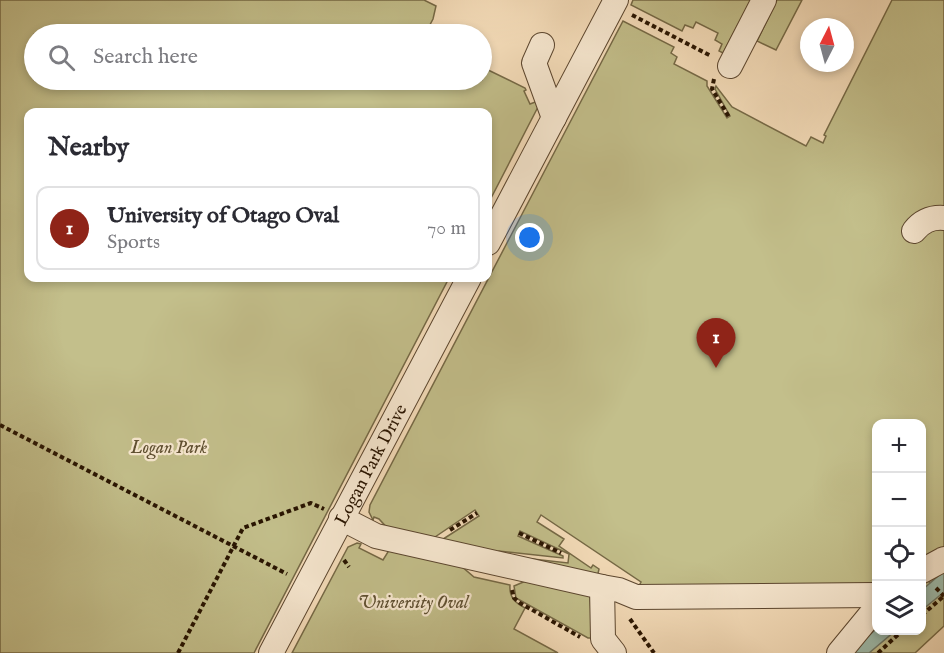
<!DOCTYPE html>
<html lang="en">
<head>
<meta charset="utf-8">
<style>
  body { margin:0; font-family:"IM FELL English",serif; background:#f7f7f7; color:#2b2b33 }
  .controls { position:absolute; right:18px; bottom:18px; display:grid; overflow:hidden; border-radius:12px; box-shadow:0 3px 9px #0003 }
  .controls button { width:54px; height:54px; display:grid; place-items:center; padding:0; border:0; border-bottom:2px solid #e1e1e2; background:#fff; color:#2b2b33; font:30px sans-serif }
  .compass { position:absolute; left:800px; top:18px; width:54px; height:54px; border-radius:50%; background:#fff; box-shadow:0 3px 9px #0003; rotate:6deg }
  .you { position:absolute; left:530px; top:238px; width:21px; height:21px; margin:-15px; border:4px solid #fff; border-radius:50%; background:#1a73e8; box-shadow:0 0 0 9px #1a73e833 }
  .badge { display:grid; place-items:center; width:39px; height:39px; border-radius:50%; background:#8f2418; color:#fff; font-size:20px; font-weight:700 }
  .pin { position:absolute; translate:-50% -50px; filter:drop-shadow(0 2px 3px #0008) }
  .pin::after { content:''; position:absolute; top:32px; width:21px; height:18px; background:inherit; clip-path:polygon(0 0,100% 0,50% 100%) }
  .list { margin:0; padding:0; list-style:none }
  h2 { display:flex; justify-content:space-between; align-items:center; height:78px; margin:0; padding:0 24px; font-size:26px }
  h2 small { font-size:20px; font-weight:400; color:#7c7c81 }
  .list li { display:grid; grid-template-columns:39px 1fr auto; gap:18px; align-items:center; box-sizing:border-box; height:84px; margin:0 12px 12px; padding:0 12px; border:2px solid #e1e1e2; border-radius:12px }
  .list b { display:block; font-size:22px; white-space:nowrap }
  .list p { margin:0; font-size:20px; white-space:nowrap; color:#7c7c81 }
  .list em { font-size:20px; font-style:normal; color:#7c7c81 }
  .icon { flex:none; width:33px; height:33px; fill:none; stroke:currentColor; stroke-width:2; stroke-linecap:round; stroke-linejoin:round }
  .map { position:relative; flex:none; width:944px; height:653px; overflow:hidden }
  .search { position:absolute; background:#fff; box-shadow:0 3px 9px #0003; left:24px; top:24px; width:468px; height:66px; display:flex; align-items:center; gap:15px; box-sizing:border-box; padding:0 21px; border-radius:33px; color:#7c7c81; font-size:22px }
  .panel { position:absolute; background:#fff; box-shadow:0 3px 9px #0003; left:24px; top:108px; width:468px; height:174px; border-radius:12px }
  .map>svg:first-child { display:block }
</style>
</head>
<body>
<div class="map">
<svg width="944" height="653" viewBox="0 0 944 653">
  <rect width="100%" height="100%" fill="#f6debb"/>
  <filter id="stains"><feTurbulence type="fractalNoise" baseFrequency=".00333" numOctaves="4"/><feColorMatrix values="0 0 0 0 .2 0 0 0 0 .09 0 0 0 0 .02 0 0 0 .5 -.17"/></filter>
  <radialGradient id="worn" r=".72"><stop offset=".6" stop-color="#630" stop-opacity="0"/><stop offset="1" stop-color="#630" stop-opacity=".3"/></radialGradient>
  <g fill="#c3bf8b" stroke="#756946" stroke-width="1.5">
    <polygon points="0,0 424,0 436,6 433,19 425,34 34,34 34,80 482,80 482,67 525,88 526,90 524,91 530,104 538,101 539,105 488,204 488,112 28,112 28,278 449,278 254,653 0,653"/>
    <polygon points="633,0 751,0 723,53 719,51 722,44 715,40 718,33 696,22 693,28 685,25 682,31 631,5"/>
    <polygon points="777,0 802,0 776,50 757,41"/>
    <polygon points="892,0 944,0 944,553 922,565 922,424 876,424 876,586 639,586 641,582 541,515 537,522 564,539 559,546 591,568 593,565 599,569 597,578 505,556 568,563 569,554 520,531 518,536 563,556 563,558 499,551 497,556 437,543 479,516 475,510 429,541 392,533 379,519 374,517 373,520 369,512 370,505 623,21 674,47 671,53 677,57 674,64 707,81 707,86 727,118 730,116 715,89 716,86 732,107 806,146 811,137 823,143 826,136 824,135"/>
    <path d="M 357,543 L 361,544 L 359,548 L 383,560 L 391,547 L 461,566 L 474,577 L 510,585 C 509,597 515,603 525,608 L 514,629 L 558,653 L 292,653 L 348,547 Z"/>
    <polygon points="944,566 944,626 915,653 845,653 876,617 876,630 922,630 922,577 925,575 930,583 933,580 930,573"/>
    <polygon points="528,580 590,592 592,638 588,638 516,598 514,586"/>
  </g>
  <g fill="#9dbcad" stroke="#6e7868" stroke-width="1.5">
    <polygon points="944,571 944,592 922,610 922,590"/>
    <polygon points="876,629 895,631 869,653 850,653"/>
  </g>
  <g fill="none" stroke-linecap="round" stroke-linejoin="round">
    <g stroke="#5b462f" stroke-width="26">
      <g id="minor">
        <polyline points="542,45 534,63 554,118"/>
        <polyline points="730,66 764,0"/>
        <path d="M 914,231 C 922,221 931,217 944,218"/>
        <polyline points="488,243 616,0"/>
        <polyline points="341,518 376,536 602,587 603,639 614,653"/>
        <polyline points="922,571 944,559"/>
        <polyline points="602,587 619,590 636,597 876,595"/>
        <path id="s1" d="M 271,653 L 469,278"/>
        <polyline points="839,653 876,608"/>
      </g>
    </g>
    <g stroke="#271300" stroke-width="4" stroke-dasharray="4.5 3" stroke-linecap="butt">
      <polyline points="632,15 711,56"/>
      <polyline points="714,79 712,89 729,117"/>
      <polyline points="0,425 287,574"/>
      <polyline points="450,530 477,513"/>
      <polyline points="519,533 561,553"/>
      <polyline points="344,560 349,567"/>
      <polyline points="936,588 944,596"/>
      <polyline points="512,590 514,598 520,603 580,637"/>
      <polyline points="922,615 944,596"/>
      <polyline points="630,619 654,653"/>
      <polyline points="178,653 243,528 311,503 324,509"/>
      <polyline points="878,653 903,630"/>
    </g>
    <use href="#minor" stroke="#f9ead3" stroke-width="24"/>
  </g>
  <g text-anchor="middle" stroke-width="4.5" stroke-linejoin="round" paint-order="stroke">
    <g font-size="18" font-style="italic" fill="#5e4f31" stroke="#f9ead3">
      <text x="169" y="453">Logan Park</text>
      <text x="413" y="608">University Oval</text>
    </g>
    <g font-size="18" fill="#271300" stroke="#f9ead3">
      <text dy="6" stroke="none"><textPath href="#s1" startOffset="213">Logan Park Drive</textPath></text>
    </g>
  </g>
  <rect width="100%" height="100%" filter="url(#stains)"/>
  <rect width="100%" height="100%" fill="url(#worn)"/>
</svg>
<div class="controls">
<button>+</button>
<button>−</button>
<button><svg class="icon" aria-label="locate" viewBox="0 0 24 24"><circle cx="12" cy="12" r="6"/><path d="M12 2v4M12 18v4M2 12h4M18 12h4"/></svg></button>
<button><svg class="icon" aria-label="layers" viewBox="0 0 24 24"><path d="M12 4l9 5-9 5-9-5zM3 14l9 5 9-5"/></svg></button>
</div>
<svg class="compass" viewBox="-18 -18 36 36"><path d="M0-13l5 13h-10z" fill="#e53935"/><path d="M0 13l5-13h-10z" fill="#7c7c81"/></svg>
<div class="you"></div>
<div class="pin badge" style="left:716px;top:368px">1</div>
<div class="search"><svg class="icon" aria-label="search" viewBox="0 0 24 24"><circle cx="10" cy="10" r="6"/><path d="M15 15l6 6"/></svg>Search here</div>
<section class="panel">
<h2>Nearby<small></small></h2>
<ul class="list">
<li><span class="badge">1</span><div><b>University of Otago Oval</b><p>Sports</p></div><em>70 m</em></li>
</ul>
</section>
</div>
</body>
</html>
